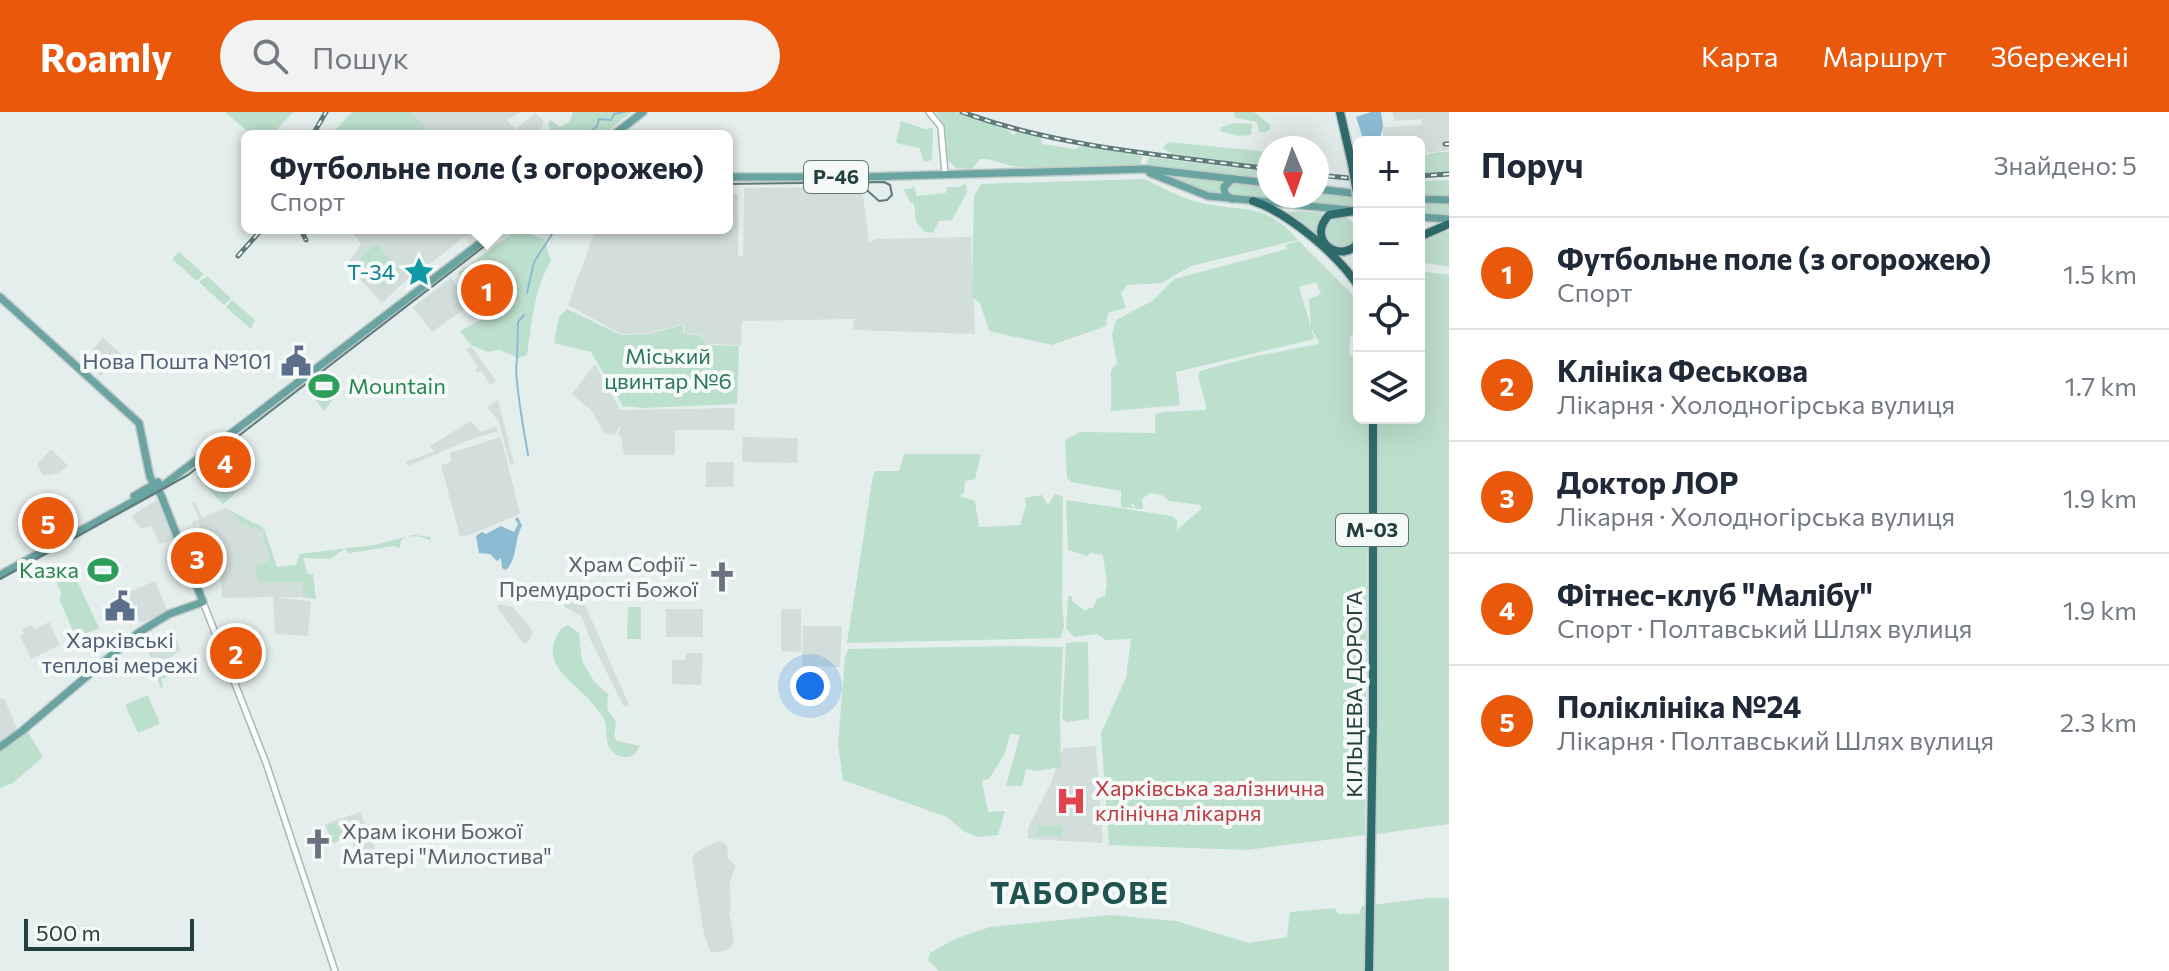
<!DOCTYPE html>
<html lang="uk">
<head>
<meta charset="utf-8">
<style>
  body { margin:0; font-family:Commissioner,sans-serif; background:#f2f2f3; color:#1f2937 }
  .controls { position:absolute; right:24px; top:24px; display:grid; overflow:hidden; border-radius:12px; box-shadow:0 8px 32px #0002 }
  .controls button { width:72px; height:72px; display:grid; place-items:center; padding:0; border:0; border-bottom:2px solid #e0e1e3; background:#fff; color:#1f2937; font:40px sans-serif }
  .compass { position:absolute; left:1257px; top:24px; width:72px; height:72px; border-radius:50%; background:#fff; box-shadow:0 8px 32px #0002; rotate:178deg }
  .scale { position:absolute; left:24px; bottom:20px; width:170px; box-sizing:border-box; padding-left:8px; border:4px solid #23403e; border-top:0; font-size:22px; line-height:28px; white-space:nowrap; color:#23403e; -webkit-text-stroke:6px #f5faf9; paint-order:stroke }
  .you { position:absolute; left:810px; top:574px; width:28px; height:28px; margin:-20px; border:6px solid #fff; border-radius:50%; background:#1a73e8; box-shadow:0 0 0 12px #1a73e833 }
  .badge { display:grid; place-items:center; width:52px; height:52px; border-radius:50%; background:#ea580c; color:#fff; font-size:26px; font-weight:700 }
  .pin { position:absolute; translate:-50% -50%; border:4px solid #fff; box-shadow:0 2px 8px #0006 }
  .popup { position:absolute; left:241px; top:18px; width:492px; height:104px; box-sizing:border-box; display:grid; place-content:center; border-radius:12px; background:#fff; filter:drop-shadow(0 2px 6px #0005); font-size:26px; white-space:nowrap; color:#747a83 }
  .popup b { font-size:30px; color:#1f2937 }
  .popup::after { content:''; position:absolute; left:50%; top:100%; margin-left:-16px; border:16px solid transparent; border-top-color:#fff }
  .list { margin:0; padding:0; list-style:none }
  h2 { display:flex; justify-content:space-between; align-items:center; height:104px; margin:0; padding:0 32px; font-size:34px }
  h2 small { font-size:26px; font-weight:400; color:#747a83 }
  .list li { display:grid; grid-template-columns:52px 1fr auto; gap:24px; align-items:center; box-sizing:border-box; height:112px; padding:0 32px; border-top:2px solid #e0e1e3 }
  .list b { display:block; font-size:30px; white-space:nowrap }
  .list p { margin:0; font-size:26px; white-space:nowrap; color:#747a83 }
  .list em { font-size:26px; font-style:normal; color:#747a83 }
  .icon { flex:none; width:44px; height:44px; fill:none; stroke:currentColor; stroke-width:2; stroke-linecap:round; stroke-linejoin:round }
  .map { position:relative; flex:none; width:1449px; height:859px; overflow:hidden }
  header { display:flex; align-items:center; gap:48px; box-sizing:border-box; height:112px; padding:0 40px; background:#ea580c; color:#fff }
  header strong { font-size:38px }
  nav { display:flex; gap:44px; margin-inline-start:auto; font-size:28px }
  .search { width:560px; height:72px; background:#f2f2f3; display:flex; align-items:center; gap:20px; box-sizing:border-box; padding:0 28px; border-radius:44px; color:#747a83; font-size:30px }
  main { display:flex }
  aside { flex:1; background:#fff }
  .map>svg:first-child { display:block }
</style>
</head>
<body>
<header>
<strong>Roamly</strong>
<div class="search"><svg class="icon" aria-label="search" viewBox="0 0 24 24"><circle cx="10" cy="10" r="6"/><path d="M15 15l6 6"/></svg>Пошук</div>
<nav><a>Карта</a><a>Маршрут</a><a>Збережені</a></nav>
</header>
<main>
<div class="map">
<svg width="1449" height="859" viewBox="0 0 1449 859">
  <rect width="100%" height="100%" fill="#e4eeec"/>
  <g fill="#d2dedb">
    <polygon points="352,0 521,0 507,8 515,18 535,1 544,9 538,24 329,24"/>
    <polygon points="1392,0 1449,0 1449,38 1419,42 1419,30 1383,30 1383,15 1422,13 1421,7 1395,9"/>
    <polygon points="862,75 869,130 877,127 971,125 975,222 853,218 854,207 742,209 741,233 708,232 700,223 684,221 684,212 648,221 621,222 568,193 596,116 642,118 652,116 663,120 656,116 727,116 727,82 738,82 738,144 743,144 744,76"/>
    <polygon points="349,116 476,116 422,158 419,156 382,191 347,153 361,132"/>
    <polygon points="451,166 471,192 432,220 413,195"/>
    <polygon points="103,226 121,242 101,264 83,248"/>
    <polygon points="471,234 496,269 491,273 481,259 477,261 475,258 478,255 466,237"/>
    <polygon points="595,252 620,298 735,296 734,318 675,318 675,343 624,343 621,324 618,323 621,316 618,315 616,323 605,322 591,298 572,282"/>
    <polygon points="498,288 514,352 510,353 499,310 487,295"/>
    <polygon points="471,309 481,320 496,314 498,319 469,328 408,354 405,350 434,340 430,334"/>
    <polygon points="501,325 520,402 464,425 460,424 441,353 451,350 450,341"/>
    <polygon points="743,325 798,326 797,351 742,350"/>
    <polygon points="51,337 68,354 59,361 43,364 37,352"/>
    <polygon points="706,350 734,350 733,375 706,375"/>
    <polygon points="157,388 174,428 160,432 151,414 141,417 131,404"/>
    <polygon points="195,389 202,406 225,396 232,399 243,413 247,412 249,416 256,414 263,416 266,421 262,425 270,449 259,471 302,470 303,485 276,486 311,489 308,524 275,522 273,485 222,486 221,465 204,433 200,431 195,419 200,416 198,411 193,414 192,411 199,407 192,390"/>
    <polygon points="155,469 168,500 140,511 127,481"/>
    <polygon points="579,475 582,479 586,495 629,593 624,595 591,529 582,505 565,495 563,480"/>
    <polygon points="500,492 512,495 525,508 533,521 528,530 523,531 497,495"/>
    <rect x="666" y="497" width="37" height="28"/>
    <polygon points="781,497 801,497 801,540 781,539"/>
    <polygon points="49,510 60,533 31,547 20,523 24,521 22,517 32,513 35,517"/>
    <polygon points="803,514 842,514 840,555 802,554"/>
    <polygon points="173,520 181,538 156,556 146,536"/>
    <polygon points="686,541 703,541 701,573 672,572 672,548 685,548"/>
    <polygon points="4,586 18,619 0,632 0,587"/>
    <polygon points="1096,634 1103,731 1028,727 1028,716 1051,671 1063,636"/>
    <polygon points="360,700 378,743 361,749 350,726 333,731 325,712"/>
    <polygon points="718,729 727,733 728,747 736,754 730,770 731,798 729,800 734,828 731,835 724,839 711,841 704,822 692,745 698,739"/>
  </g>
  <g fill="#bddfcd" fill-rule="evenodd">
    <polygon points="225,0 293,0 271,24 253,24"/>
    <polygon points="353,0 411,0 432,24 335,24 332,21"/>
    <polygon points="573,0 631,0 602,24 556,24 548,13 550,8 560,15 569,10"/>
    <path d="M 936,0 L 956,0 L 1008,18 L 1013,23 L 1018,20 L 1041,26 L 1042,32 L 1076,37 L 1082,33 L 1141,41 L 1143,43 L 1139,55 L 1021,55 C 1006,55 996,46 980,47 L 972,57 L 956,56 L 948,49 L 945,14 Z"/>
    <polygon points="1234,0 1254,0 1270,13 1270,17 1266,20 1259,20 1257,10 1235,6"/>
    <path d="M 901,9 L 925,17 L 933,16 L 932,48 L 924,50 L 920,37 C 912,32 904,35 896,30 Z"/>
    <polygon points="1235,11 1252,12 1251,23 1239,24 1220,19 1221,15"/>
    <polygon points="1168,30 1269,40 1269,55 1172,42 1163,36"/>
    <polygon points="1439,40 1449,40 1449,60 1419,62 1419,44"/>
    <polygon points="1149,45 1269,60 1269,70 1150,55 1147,50"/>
    <polygon points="1166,65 1221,70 1220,83"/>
    <path d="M 1144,67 C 1162,75 1182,87 1202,91 C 1246,101 1264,89 1298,128 L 1191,154 L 1162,171 L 1127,173 L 1121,181 L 1126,196 L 1108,201 L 1106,214 L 1052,233 L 989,219 L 980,191 L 972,185 L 974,84 L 981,72 Z"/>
    <polygon points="1449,68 1449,85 1419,84 1419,69"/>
    <polygon points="966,71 967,80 952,108 939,109 933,121 925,120 916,110 914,92 910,90 904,77 911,77 914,74 917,84 946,81 947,75 960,75"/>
    <polygon points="1233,71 1269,75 1269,84 1317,84 1317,79 1353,83 1355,96 1231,82 1228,76"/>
    <polygon points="1419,90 1449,92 1449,105 1419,102"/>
    <polygon points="1300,99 1322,101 1316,122 1288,100"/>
    <circle cx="1341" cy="120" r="15"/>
    <path d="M 520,116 L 529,116 L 530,122 L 544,127 L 551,149 C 534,177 532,210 527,243 L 519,246 L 499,238 L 488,240 L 471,233 L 460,219 L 484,206 L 493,192 L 458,161 Z"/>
    <polygon points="1449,119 1449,155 1419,150 1419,132 1433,122"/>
    <path d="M 1299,129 L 1359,189 L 1359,215 L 1350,225 L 1349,243 L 1359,247 L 1359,306 L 1368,306 L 1365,723 L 1246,738 L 1109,733 L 1101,621 L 1126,566 L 1131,527 L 1106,528 L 1096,522 L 1074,525 L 1066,516 L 1068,485 L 1072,484 L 1073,490 L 1086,499 L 1089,496 L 1093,496 L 1097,487 L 1105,484 L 1107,471 L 1103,443 L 1091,441 L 1087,444 L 1068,438 L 1066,388 L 1172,404 L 1177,408 L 1177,418 L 1202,396 L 1200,393 L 1169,389 L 1162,383 L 1150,381 L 1142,387 L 1143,397 L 1136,397 L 1133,391 L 1131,392 L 1134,396 L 1121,395 L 1121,379 L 1071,370 L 1067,366 L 1065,328 L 1080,320 L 1155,321 L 1155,302 L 1164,300 L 1205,298 L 1206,294 L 1198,264 L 1200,259 L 1252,245 L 1318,232 L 1319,230 L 1311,216 L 1314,227 L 1176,260 L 1180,293 L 1111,299 L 1111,259 L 1117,251 L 1112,222 L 1116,208 L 1152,189 L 1174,167 L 1287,137 L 1285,133 ZM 1316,170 L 1321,182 L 1309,187 L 1311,215 L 1299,175 Z"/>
    <polygon points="377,132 400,160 383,175 359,147"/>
    <polygon points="179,140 204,162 197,169 172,147"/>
    <polygon points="1419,159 1449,163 1449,712 1377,722 1375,718 1377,306 1419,306"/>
    <polygon points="207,164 231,186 224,193 199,170"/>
    <polygon points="232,188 255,208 251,217 226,195"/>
    <polygon points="567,197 621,223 648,222 683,213 683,221 700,224 708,233 739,234 737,292 643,296 623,294 591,240 554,231 559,205"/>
    <polygon points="331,275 337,282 324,299 316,288"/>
    <polygon points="904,342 981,342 975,367 965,369 964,381 960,384 975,389 979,415 1020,413 1026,394 1025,386 1042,383 1048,393 1055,382 1063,385 1062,491 1064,515 1061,526 847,531 873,363 876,359 899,359"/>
    <polygon points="217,349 223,349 231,360 238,357 247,369 246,372 223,392 197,365"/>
    <path d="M 225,396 L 264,416 L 277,455 L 296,453 L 300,442 L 374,433 L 414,423 L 430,425 L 431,429 C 423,424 409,422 401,428 L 400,436 L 394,434 L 350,441 L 344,437 L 330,447 L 303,446 L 308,462 L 313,462 L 316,487 L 303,485 L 302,470 L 259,471 L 255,454 L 270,449 L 262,424 L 266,421 L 263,416 L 259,419 L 256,414 L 250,417 L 247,412 L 242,413 L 232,400 Z"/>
    <polygon points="72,458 99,516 76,526 59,486 62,482 54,465"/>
    <polygon points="628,495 641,495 641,527 627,527"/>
    <path d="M 568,513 L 579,521 L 582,549 L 595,571 L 608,582 L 607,597 L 616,609 L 614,625 L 617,629 L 640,634 L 635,642 C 630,645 623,647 617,643 C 603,634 608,622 605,610 C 604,605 598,599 595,595 C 580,573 546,559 554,531 C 557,521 559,517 568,513 Z"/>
    <polygon points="1076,530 1088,530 1089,607 1066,610 1062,606 1066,531"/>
    <polygon points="1013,534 1063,535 1060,603 1061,655 1036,659 1026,657 1022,674 1006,674 1020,623 1010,622 1005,641 989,667 982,669 988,700 1005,699 998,723 978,725 965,720 947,705 843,668 838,632 845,545 848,537"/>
    <polygon points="172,549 178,552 188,549 191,556 161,567 163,575 161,576 155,561 160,561 163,557 167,558"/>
    <polygon points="148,583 160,612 138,621 125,593"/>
    <polygon points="28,620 43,645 13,671 0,676 0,639"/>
    <polygon points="334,712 345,716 347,720 355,717 363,735 357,738 348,721 348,726 333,731 326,714"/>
    <polygon points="1062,713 1062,724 1037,724 1037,714"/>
    <polygon points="1429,786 1449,786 1449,859 939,859 928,848 930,841 955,827 990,815 1110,803 1176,809 1249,831 1287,825 1290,800 1335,796 1338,802 1359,802 1362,794"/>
  </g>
  <g fill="#8cbbd3">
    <polygon points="1371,0 1381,0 1383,14 1379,30 1364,30 1356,5"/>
    <path d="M 518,405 L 522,414 C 514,427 518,446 506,458 L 502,456 L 501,446 L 497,449 L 490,442 L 479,441 L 476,424 L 482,420 L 486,422 L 501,414 L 514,420 L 518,412 L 515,407 Z"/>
  </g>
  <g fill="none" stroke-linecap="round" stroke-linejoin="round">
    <g stroke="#8cbbd3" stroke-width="2">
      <polyline points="585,24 597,14 599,7 611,8 614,2 624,0"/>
      <polyline points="527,181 534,150 556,116"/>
      <polyline points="517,247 518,210 524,203"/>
      <path d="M 517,249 C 513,261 525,325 528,343"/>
    </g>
    <g stroke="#a3bab6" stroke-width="8">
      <g id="secondary">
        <polyline points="929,0 941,15 945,62"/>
        <polyline points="203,490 266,651 335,859"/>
      </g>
    </g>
    <g stroke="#c1cac9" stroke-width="10">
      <g id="primary">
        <polyline points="612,24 643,0"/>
        <polyline points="1150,61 1208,84 1359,99"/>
        <polyline points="727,65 863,65 1146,57 1269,71"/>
        <polyline points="1317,77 1359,82"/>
        <polyline points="1232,87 1225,82 1224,75 1232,67"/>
        <polyline points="1419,87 1449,88"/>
        <polyline points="1419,105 1449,107"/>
        <polyline points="0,185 139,311 150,365 161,383 203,490 169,502 138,521 22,619 0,635"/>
        <polyline points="134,384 158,370"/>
        <polyline points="0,463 165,372 500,116"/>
      </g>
    </g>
    <g stroke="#c1cac9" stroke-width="11">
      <g id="highway">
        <polyline points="1340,0 1352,52"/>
        <path d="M 1253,89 C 1289,101 1338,143 1359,175"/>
        <path d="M 1354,99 L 1329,103 C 1305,128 1341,154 1359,130"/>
        <polyline points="1419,125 1449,112"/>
        <polyline points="1369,859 1373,608 1373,306"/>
      </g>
    </g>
    <use href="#secondary" stroke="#fff" stroke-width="5"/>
    <use href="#primary" stroke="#69a4a0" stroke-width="7"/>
    <use href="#highway" stroke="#2e6d6c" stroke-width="8"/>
    <g stroke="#5e7b79" stroke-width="2">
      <polyline points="727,72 884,70 890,73 892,83 887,88 879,89 860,72"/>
      <polyline points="0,467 188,363 508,116"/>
    </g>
    <g stroke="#5e7b79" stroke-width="5">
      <g id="rail">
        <path d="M 962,0 C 1060,36 1166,43 1269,57"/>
        <polyline points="312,24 326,0"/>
        <polyline points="1445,32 1449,32"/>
        <polyline points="1317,63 1359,67"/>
        <polyline points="1419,64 1449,62"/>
        <polyline points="300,116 306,128"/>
        <polyline points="238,144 263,116"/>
      </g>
    </g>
    <use href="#rail" stroke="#f5faf9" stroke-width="2" stroke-dasharray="6" stroke-linecap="butt"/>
    <g stroke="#c1cac9" stroke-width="11" stroke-linecap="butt">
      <polyline id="highway-bridge" points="1352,52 1359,93"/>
    </g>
    <use href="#highway-bridge" stroke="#2e6d6c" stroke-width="8"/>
  </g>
  <defs>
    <g id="sight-bare" transform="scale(2.4)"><path d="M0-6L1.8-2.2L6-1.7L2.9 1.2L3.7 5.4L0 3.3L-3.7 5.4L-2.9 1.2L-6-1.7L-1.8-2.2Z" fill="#0f9aa8" stroke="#f5faf9" stroke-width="2.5" paint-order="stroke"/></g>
    <g id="civic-bare" transform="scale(2.4)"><path d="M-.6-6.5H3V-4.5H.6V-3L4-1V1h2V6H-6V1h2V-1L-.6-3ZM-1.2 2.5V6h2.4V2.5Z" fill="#5c6f8a" stroke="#f5faf9" stroke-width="2.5" paint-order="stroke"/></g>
    <g id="stadium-bare" transform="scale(2.4)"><path d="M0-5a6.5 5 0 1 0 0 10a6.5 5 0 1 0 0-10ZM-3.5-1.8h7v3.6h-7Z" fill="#2e9e5b" stroke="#f5faf9" stroke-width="2.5" paint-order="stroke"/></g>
    <g id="church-bare" transform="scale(2.4)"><path d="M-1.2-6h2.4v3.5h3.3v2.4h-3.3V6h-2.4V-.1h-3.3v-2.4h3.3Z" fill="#6b7280" stroke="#f5faf9" stroke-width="2.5" paint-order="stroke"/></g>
    <g id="hospital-bare" transform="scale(2.4)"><path d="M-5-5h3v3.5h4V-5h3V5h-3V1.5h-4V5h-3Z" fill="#e0444e" stroke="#f5faf9" stroke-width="2.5" paint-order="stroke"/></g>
  </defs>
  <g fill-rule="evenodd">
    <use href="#sight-bare" x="419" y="160"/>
    <use href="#civic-bare" x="296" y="249"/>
    <use href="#stadium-bare" x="324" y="274"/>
    <use href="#stadium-bare" x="103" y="458"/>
    <use href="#church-bare" x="722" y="465"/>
    <use href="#civic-bare" x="120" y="494"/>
    <use href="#hospital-bare" x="1071" y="689"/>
    <use href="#church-bare" x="318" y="732"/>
  </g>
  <g text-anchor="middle" stroke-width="8" stroke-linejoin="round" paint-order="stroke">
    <g fill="#f5faf9" stroke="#627876" stroke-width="2">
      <rect x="804" y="49" width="64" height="32" rx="6"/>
      <rect x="1336" y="402" width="72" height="32" rx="6"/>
    </g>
    <g font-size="20" font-weight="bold" fill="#23403e">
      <text x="836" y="72">Р-46</text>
      <text x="1372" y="425">М-03</text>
    </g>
    <g font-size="22" fill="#0d838f" stroke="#f5faf9" text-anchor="end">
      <text x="395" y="168">T-34</text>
    </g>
    <g font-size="22" fill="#2d7858" stroke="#f5faf9">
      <text x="668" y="252">Міський<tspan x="668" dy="25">цвинтар №6</tspan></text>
    </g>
    <g font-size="22" fill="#4e5e75" stroke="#f5faf9" text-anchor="end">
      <text x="272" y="257">Нова Пошта №101</text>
      <text x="120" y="536" text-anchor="middle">Харківські<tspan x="120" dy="25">теплові мережі</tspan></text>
    </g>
    <g font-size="22" fill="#27864d" stroke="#f5faf9" text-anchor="start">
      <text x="348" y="282">Mountain</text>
      <text x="79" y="466" text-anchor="end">Казка</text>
    </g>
    <g font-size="22" fill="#5b616d" stroke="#f5faf9" text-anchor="end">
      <text x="698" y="460">Храм Софії -<tspan x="698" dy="25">Премудрості Божої</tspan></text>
      <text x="342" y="727" text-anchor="start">Храм ікони Божої<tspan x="342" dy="25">Матері "Милостива"</tspan></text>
    </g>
    <g font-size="22" fill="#23403e" stroke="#f5faf9">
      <text transform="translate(1354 582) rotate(-90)" y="8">КІЛЬЦЕВА ДОРОГА</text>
    </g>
    <g font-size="22" fill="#be3a42" stroke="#f5faf9" text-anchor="start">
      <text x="1095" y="684">Харківська залізнична<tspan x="1095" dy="25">клінічна лікарня</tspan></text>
    </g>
    <g font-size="30" font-weight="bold" letter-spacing="2" fill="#1e5350" stroke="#f5faf9">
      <text x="1080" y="792">ТАБОРОВЕ</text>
    </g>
  </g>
</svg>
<div class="controls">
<button>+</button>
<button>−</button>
<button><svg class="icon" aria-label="locate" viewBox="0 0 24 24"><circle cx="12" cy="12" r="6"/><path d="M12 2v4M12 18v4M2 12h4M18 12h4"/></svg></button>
<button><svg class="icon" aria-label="layers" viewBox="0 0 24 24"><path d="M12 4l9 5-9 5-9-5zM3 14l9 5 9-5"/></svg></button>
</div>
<svg class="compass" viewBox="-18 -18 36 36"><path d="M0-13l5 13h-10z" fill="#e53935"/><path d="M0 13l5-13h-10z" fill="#747a83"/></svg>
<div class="scale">500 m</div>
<div class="you"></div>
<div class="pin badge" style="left:487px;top:178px">1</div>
<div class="popup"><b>Футбольне поле (з огорожею)</b>Спорт</div>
<div class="pin badge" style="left:236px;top:541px">2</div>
<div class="pin badge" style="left:197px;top:446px">3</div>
<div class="pin badge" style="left:225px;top:350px">4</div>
<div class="pin badge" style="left:48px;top:411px">5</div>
</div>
<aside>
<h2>Поруч<small>Знайдено: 5</small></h2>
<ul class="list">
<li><span class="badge">1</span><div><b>Футбольне поле (з огорожею)</b><p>Спорт</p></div><em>1.5 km</em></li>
<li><span class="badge">2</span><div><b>Клініка Феськова</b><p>Лікарня · Холодногірська вулиця</p></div><em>1.7 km</em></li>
<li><span class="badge">3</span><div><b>Доктор ЛОР</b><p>Лікарня · Холодногірська вулиця</p></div><em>1.9 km</em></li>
<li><span class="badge">4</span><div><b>Фітнес-клуб &quot;Малібу&quot;</b><p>Спорт · Полтавський Шлях вулиця</p></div><em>1.9 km</em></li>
<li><span class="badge">5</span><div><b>Поліклініка №24</b><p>Лікарня · Полтавський Шлях вулиця</p></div><em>2.3 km</em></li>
</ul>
</aside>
</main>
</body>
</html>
